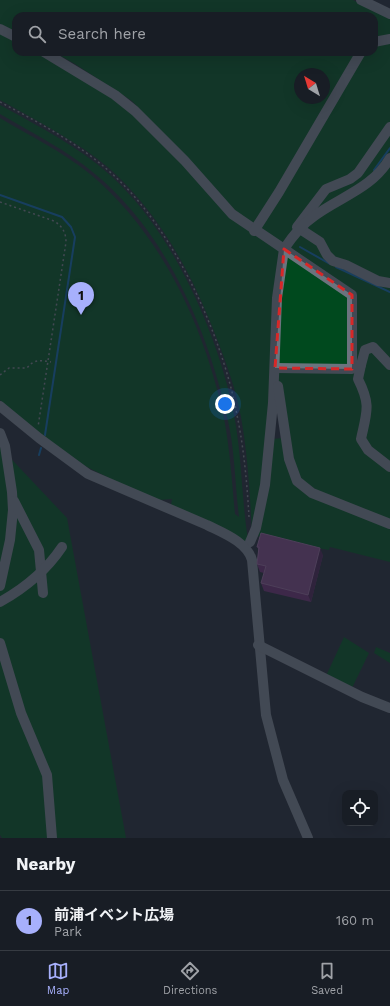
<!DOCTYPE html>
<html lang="en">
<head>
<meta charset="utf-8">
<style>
  body { margin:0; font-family:"Work Sans","Noto Sans JP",sans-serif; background:#21262d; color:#f1f3f6 }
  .controls { position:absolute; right:12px; bottom:12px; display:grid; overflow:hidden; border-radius:8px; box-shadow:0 4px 16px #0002 }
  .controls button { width:36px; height:36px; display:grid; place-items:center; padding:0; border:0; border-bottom:1px solid #363b42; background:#181d25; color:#f1f3f6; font:20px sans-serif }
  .compass { position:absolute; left:294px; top:68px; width:36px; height:36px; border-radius:50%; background:#181d25; box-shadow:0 4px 16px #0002; rotate:322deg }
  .you { position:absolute; left:225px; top:404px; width:14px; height:14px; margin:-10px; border:3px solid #fff; border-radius:50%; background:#1a73e8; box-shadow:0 0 0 6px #1a73e833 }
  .badge { display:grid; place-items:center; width:26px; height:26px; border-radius:50%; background:#a7b0fc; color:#111; font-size:13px; font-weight:700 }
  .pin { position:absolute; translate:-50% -33px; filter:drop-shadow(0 1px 2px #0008) }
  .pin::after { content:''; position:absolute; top:21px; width:14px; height:12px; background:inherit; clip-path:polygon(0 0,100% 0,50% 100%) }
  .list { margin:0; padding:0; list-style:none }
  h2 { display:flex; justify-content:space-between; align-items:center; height:52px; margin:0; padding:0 16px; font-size:17px }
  h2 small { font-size:13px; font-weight:400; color:#9fa2a7 }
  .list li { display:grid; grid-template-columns:26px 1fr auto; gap:12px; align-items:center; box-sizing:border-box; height:60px; padding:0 16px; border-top:1px solid #363b42 }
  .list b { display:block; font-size:15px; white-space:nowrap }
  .list p { margin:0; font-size:13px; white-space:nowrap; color:#9fa2a7 }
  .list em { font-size:13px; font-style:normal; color:#9fa2a7 }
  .icon { flex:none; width:22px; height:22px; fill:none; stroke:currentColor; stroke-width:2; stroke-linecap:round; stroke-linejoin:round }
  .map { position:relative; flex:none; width:390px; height:838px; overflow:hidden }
  .search { position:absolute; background:#181d25; box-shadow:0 4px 16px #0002; left:12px; right:12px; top:12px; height:44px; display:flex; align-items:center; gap:10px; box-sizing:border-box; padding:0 14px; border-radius:12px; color:#9fa2a7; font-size:15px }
  .sheet { height:112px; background:#181d25 }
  nav { display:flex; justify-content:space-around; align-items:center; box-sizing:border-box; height:56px; border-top:1px solid #363b42; background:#181d25; font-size:11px; color:#9fa2a7 }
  nav a { display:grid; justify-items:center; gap:2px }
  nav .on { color:#a7b0fc }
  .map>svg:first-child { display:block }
</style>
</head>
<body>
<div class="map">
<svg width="390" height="838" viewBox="0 0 390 838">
  <rect width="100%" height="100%" fill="#202731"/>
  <g fill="#00491e" fill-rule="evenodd">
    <polygon points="0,0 353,0 390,18 390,36 374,38 374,16 16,16 16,32 0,24"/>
    <path d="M 0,31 L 16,39 L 16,52 L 41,52 L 132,110 L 220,205 L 280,249 L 266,460 L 252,534 C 250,495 248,456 241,417 C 236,390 227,365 217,339 C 193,276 161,215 110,169 C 77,141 37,121 0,100 Z"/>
    <polygon points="390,40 390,522 313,492 294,471 276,373 354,371 354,300 258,230 363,52 374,52 374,44"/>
    <path d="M 54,52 L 356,52 L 255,226 L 241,218 L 132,101 L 75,64 ZM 300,74 L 324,74 L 324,98 L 300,98 Z"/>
    <path d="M 0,105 C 38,126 78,146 110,175 C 174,232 222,341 236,426 C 242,464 242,502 248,540 L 245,542 L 171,505 L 172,499 L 159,500 L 141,494 L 85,466 L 34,429 L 0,400 L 0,118 C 30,136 63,152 90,174 C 162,234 205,328 224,418 C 230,450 232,482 235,514 L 239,517 C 235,485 235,452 228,421 C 209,332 166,232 95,174 C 67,150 32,133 0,114 Z"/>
    <polygon points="285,254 348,293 350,366 276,366"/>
    <polygon points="282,438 295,481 390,527 390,562 330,547 329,550 262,538 256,535 273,439"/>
    <polygon points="0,447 67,518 126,838 2,838 0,835"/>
    <polygon points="344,637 369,653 352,688 326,676"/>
    <polygon points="376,647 390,653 390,663 374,653"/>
  </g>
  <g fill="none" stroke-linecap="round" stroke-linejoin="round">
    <g stroke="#0c5c97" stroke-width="2">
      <polyline points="374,170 390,148"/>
      <polyline points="0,195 62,217 71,227 75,237 45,435"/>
      <polyline points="300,247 330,264"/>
      <polyline points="336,267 390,292"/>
      <polyline points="39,455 41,448"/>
    </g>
    <g stroke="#6c727a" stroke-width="1.5" stroke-dasharray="2 3" stroke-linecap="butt">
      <path d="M 0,102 C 38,122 78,143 110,172 C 173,227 222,334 237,415 C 244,449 247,483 249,517"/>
      <path d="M 0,202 L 54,221 C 62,226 66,232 66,242 L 38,427"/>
      <path d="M 0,375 L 9,368 L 27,368 C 34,359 40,360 51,362"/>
    </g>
    <g stroke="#6b737e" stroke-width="10">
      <polyline points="361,0 390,14"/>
      <polyline points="0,29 16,37"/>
      <polyline points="374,42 390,39"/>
      <polyline points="44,52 115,95 135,111 185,161 232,214 284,249 277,298 273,403 265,485 256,528 250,542"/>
      <polyline points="390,127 358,173 350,179 326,189 297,227 320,242 327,255 333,261 346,265 378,281 390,283"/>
      <polyline points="254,231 279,192 361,52"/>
      <path d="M 361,365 L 358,379 C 371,405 367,411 361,439 L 368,450 L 390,467"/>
      <path d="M 275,368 L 352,369 L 352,295 L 284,249 C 292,237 301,225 313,217 C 339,197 372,189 390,158"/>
      <polyline points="356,368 361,365 365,350 373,347 390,365"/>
      <polyline points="278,386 289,459 297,481 312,493 390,524"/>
      <path d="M 0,406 L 39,438 L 88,474 L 207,525 C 223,533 247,542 252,560 L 266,715 L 283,780 L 308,838"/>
      <polyline points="0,433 5,446 12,492 13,510 10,540 0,586"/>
      <polyline points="14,501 39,550 43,593"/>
      <path d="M 0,602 C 25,588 46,571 62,547"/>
      <polyline points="0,643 21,713 47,775 52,838"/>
      <polyline points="258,645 362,697 390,708"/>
    </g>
  </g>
  <polygon fill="#602c66" points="257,547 323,555 311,602 264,591 261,583 264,573 260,572 257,564 259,550"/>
  <polygon fill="#40214a" points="320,548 323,555 311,602 308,595"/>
  <polygon fill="#6f4175" stroke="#825c89" points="261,533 320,548 308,595 261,583 266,566 257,564 259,547 257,547"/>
  <path d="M0 0H390V838H0ZM 284,249 L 352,295 L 352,369 L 275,368 Z" fill="#202731" fill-opacity=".55" fill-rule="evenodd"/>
  <path fill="none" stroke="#d62828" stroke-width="3" stroke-dasharray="8 5" stroke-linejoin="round" d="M 284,249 L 352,295 L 352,369 L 275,368 Z"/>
</svg>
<div class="controls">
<button><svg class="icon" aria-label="locate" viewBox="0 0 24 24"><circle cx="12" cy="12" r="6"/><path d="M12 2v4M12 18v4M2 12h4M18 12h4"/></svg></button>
</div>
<svg class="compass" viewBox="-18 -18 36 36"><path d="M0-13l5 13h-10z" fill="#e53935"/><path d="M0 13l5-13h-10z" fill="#9fa2a7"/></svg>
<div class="you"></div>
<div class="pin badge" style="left:81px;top:315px">1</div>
<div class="search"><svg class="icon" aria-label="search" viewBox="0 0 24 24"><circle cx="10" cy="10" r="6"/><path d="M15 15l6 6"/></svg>Search here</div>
</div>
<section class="sheet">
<h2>Nearby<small></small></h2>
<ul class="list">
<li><span class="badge">1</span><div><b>前浦イベント広場</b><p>Park</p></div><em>160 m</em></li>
</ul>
</section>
<nav>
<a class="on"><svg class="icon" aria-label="map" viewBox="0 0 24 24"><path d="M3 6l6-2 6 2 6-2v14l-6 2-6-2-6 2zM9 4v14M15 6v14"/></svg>Map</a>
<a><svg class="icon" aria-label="directions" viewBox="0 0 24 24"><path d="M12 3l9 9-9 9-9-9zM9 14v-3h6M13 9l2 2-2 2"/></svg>Directions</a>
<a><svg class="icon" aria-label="saved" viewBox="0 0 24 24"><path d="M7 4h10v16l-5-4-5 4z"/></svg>Saved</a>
</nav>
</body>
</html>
